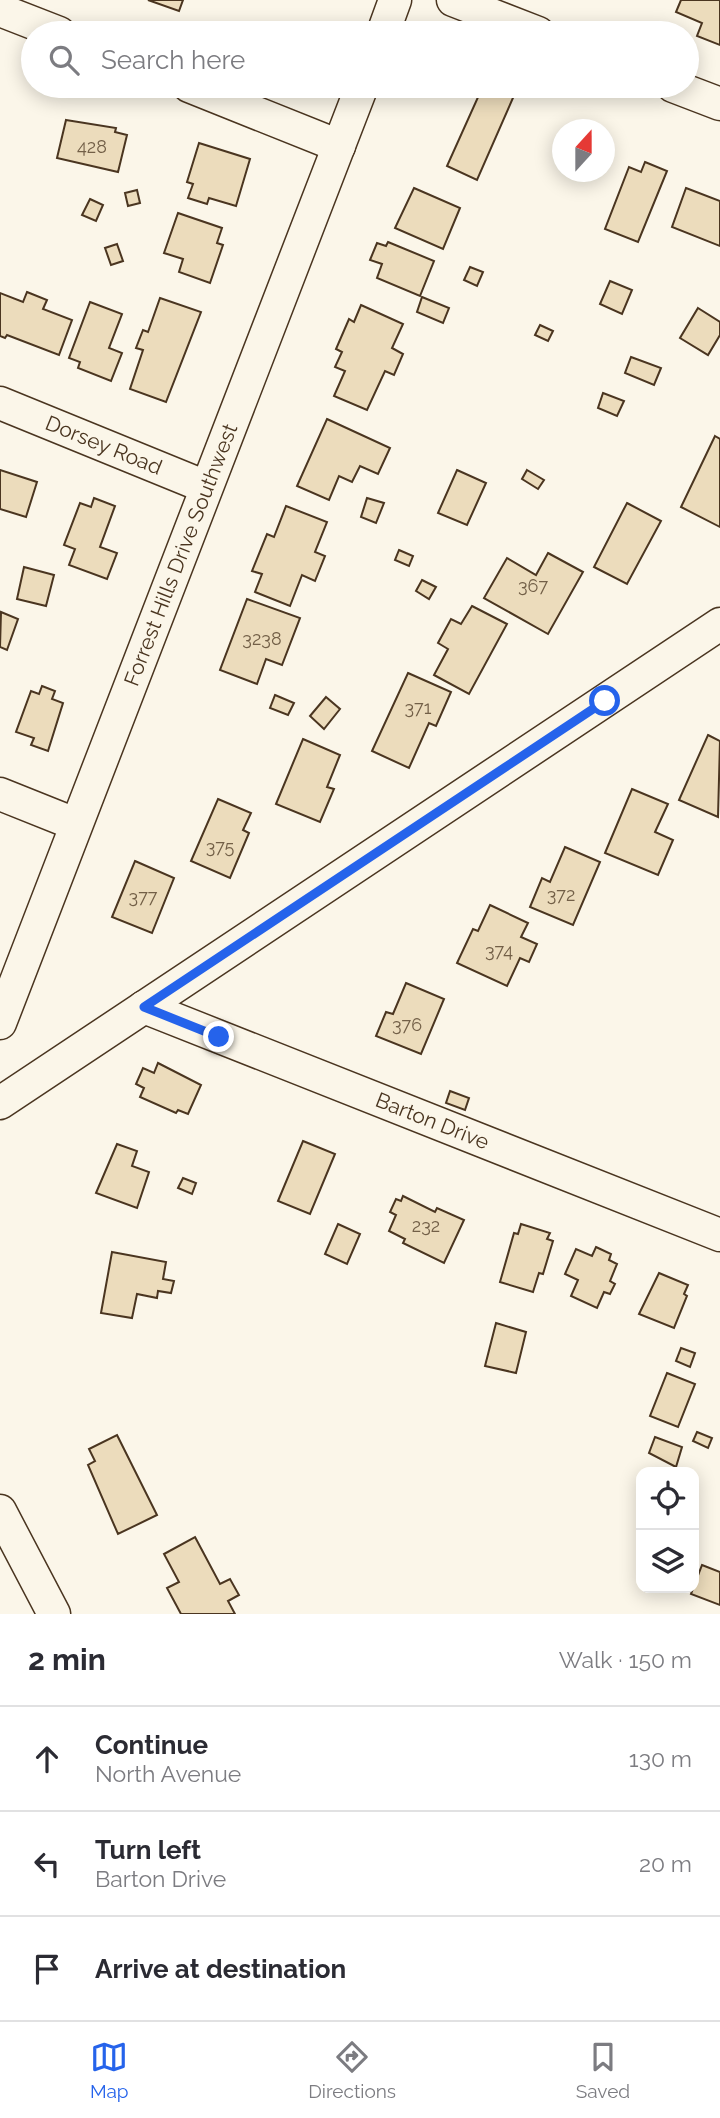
<!DOCTYPE html>
<html lang="en">
<head>
<meta charset="utf-8">
<style>
  body { margin:0; font-family:Raleway,sans-serif; background:#f7f7f7; color:#2b2b33 }
  .controls { position:absolute; right:21px; bottom:21px; display:grid; overflow:hidden; border-radius:14px; box-shadow:0 4px 18px #0003 }
  .controls button { width:63px; height:63px; display:grid; place-items:center; padding:0; border:0; border-bottom:2px solid #e1e1e2; background:#fff; color:#2b2b33; font:35px sans-serif }
  .compass { position:absolute; left:552px; top:119px; width:63px; height:63px; border-radius:50%; background:#fff; box-shadow:0 4px 18px #0003; rotate:21deg }
  .stop { position:absolute; width:21px; height:21px; margin:-16px; border:5px solid #2563eb; border-radius:50%; background:#fff }
  .stop.end { background:#2563eb; border-color:#fff; box-shadow:0 2px 7px #0008 }
  .list { margin:0; padding:0; list-style:none }
  h2 { display:flex; justify-content:space-between; align-items:center; height:91px; margin:0; padding:0 28px; font-size:30px }
  h2 small { font-size:23px; font-weight:400; color:#7c7c81 }
  .list li { display:grid; grid-template-columns:46px 1fr auto; gap:21px; align-items:center; box-sizing:border-box; height:105px; padding:0 28px; border-top:2px solid #e1e1e2 }
  .list b { display:block; font-size:26px; white-space:nowrap }
  .list p { margin:0; font-size:23px; white-space:nowrap; color:#7c7c81 }
  .list em { font-size:23px; font-style:normal; color:#7c7c81 }
  .icon { flex:none; width:38px; height:38px; fill:none; stroke:currentColor; stroke-width:2; stroke-linecap:round; stroke-linejoin:round }
  .map { position:relative; flex:none; width:720px; height:1614px; overflow:hidden }
  .search { position:absolute; background:#fff; box-shadow:0 4px 18px #0003; left:21px; right:21px; top:21px; height:77px; display:flex; align-items:center; gap:18px; box-sizing:border-box; padding:0 24px; border-radius:38px; color:#7c7c81; font-size:26px }
  .sheet { height:406px; background:#fff }
  nav { display:flex; justify-content:space-around; align-items:center; box-sizing:border-box; height:98px; border-top:2px solid #e1e1e2; background:#fff; font-size:19px; color:#7c7c81 }
  nav a { display:grid; justify-items:center; gap:4px }
  nav .on { color:#2563eb }
  .map>svg:first-child { display:block }
</style>
</head>
<body>
<div class="map">
<svg width="720" height="1614" viewBox="0 0 720 1614">
  <rect width="100%" height="100%" fill="#fbf6e9"/>
  <g fill="#ecdcbc" stroke="#4a3520" stroke-width="2">
    <polygon points="148,0 183,0 179,11"/>
    <polygon points="681,0 720,0 720,45 697,36 702,23 676,12"/>
    <polygon points="483,86 505,86 516,91 477,180 447,166"/>
    <polygon points="66,120 116,128 115,132 127,135 118,172 57,158"/>
    <polygon points="199,143 250,159 236,206 209,198 207,204 188,198 193,184 187,182"/>
    <polygon points="645,162 667,171 638,242 605,229 629,167 641,172"/>
    <polygon points="414,188 460,208 443,249 395,228"/>
    <polygon points="686,188 720,201 720,246 672,227"/>
    <polygon points="137,190 140,203 128,206 125,193"/>
    <polygon points="90,199 103,205 96,221 82,215"/>
    <polygon points="178,213 222,228 217,243 223,245 210,283 179,272 183,259 164,253"/>
    <polygon points="388,242 434,261 420,296 377,278 382,264 370,260 377,243 386,246"/>
    <polygon points="117,244 123,261 111,265 105,248"/>
    <polygon points="470,267 483,272 477,286 464,280"/>
    <polygon points="610,281 632,290 622,314 600,304"/>
    <polygon points="27,292 47,300 43,309 72,320 59,355 7,335 5,338 0,336 0,293 23,302"/>
    <polygon points="422,297 449,308 443,323 417,312"/>
    <polygon points="160,298 201,312 166,402 130,389 143,350 136,348 143,330 148,332"/>
    <polygon points="90,302 122,314 109,348 122,353 111,381 78,368 80,362 69,358"/>
    <polygon points="361,305 403,324 392,348 403,354 394,375 385,371 367,410 334,396 345,371 335,367 342,352 336,349 349,319 354,322"/>
    <polygon points="698,308 720,322 720,335 708,355 680,338"/>
    <polygon points="540,325 553,331 548,341 535,335"/>
    <polygon points="631,357 661,368 654,385 625,373"/>
    <polygon points="603,393 624,401 617,416 598,408"/>
    <polygon points="327,419 390,448 378,474 360,466 352,482 339,476 329,500 297,486"/>
    <polygon points="715,436 720,439 720,527 681,507"/>
    <polygon points="0,470 37,482 26,517 0,509"/>
    <polygon points="457,470 486,483 467,525 438,513"/>
    <polygon points="527,470 544,480 538,489 522,479"/>
    <polygon points="94,498 115,506 100,547 117,553 107,579 69,565 75,549 64,545 80,503 91,507"/>
    <polygon points="367,498 384,503 376,523 361,517"/>
    <polygon points="627,503 661,521 627,584 594,567"/>
    <polygon points="286,506 327,522 315,552 325,556 315,581 302,575 290,606 255,592 262,574 252,571 267,534 274,537"/>
    <polygon points="399,550 413,556 409,566 395,560"/>
    <polygon points="548,553 583,572 548,634 484,598 507,558 536,575"/>
    <polygon points="24,567 54,575 46,606 17,599"/>
    <polygon points="422,580 436,587 429,599 416,591"/>
    <polygon points="247,599 300,618 282,665 266,659 257,684 220,670"/>
    <polygon points="472,606 507,624 469,694 434,675 448,649 438,643 451,619 461,624"/>
    <polygon points="1,612 18,619 7,650 0,647"/>
    <polygon points="408,673 451,692 436,726 429,723 409,768 372,751"/>
    <polygon points="42,686 55,691 52,699 63,703 48,751 31,745 34,738 16,732 31,691 39,694"/>
    <polygon points="275,695 294,703 288,715 270,708"/>
    <polygon points="326,697 340,709 324,729 310,716"/>
    <polygon points="708,735 720,741 718,817 679,800"/>
    <polygon points="303,739 340,755 327,787 334,789 320,822 276,804"/>
    <polygon points="632,789 668,804 655,832 673,840 658,875 605,853"/>
    <polygon points="218,799 251,813 243,830 249,833 230,878 191,861"/>
    <polygon points="565,847 600,862 573,925 530,907 542,878 550,882"/>
    <polygon points="135,861 174,878 152,933 112,917"/>
    <polygon points="490,905 528,923 521,937 537,944 529,962 520,958 507,986 457,963 473,929 478,931"/>
    <polygon points="406,983 444,999 421,1054 376,1036 386,1012 393,1014"/>
    <polygon points="158,1063 201,1085 188,1114 178,1110 176,1113 140,1097 144,1088 136,1084 143,1068 154,1073"/>
    <polygon points="450,1091 469,1098 465,1110 446,1103"/>
    <polygon points="303,1141 335,1154 310,1214 278,1201"/>
    <polygon points="117,1144 137,1151 132,1166 149,1172 137,1208 96,1193"/>
    <polygon points="183,1178 196,1183 192,1194 178,1188"/>
    <polygon points="403,1196 435,1212 437,1208 464,1220 444,1263 403,1243 405,1239 389,1231 396,1215 390,1212 396,1199 401,1201"/>
    <polygon points="338,1224 360,1234 347,1264 325,1254"/>
    <polygon points="521,1224 550,1233 547,1239 553,1241 543,1274 539,1273 533,1292 500,1282 514,1233 518,1234"/>
    <polygon points="596,1247 611,1254 609,1260 617,1264 610,1281 615,1284 610,1294 604,1292 597,1308 571,1296 578,1280 565,1274 576,1249 592,1256"/>
    <polygon points="112,1252 166,1262 163,1279 174,1281 171,1293 158,1291 157,1298 137,1294 132,1318 101,1313"/>
    <polygon points="659,1273 688,1285 684,1294 687,1296 674,1328 639,1314"/>
    <polygon points="496,1323 526,1332 516,1373 485,1366"/>
    <polygon points="681,1348 695,1353 690,1367 676,1361"/>
    <polygon points="667,1373 695,1384 678,1427 650,1416"/>
    <polygon points="697,1432 712,1438 708,1448 693,1441"/>
    <polygon points="117,1435 157,1515 118,1534 88,1465 95,1461 89,1449"/>
    <polygon points="655,1437 682,1447 676,1467 649,1453"/>
    <polygon points="195,1537 220,1584 230,1579 239,1595 228,1601 235,1614 181,1614 167,1588 179,1582 164,1554"/>
    <polygon points="702,1565 720,1572 720,1605 691,1594"/>
  </g>
  <g fill="none" stroke-linecap="round" stroke-linejoin="round">
    <g stroke="#4a3520" stroke-width="35">
      <g id="minor">
        <polyline points="453,0 538,33"/>
        <polyline points="0,10 59,33"/>
        <polyline points="383,33 395,0"/>
        <polyline points="189,86 339,146"/>
        <polyline points="673,86 720,104"/>
        <path id="s1" d="M 0,403 L 206,487"/>
        <polyline points="0,794 75,824"/>
        <path id="s2" d="M 144,1007 L 720,1235"/>
        <path id="s3" d="M 0,1023 L 362,86"/>
        <polyline points="0,1103 720,624"/>
        <polyline points="0,1511 54,1614"/>
      </g>
    </g>
    <use href="#minor" stroke="#fbf6e9" stroke-width="32"/>
  </g>
  <g fill="none" stroke-linecap="round" stroke-linejoin="round">
    <polyline stroke="#2563eb" stroke-width="9" points="219,1037 144,1007 605,701"/>
  </g>
  <g text-anchor="middle" stroke-width="5" stroke-linejoin="round" paint-order="stroke">
    <g font-size="18" fill="#725f47">
      <text x="92" y="153">428</text>
      <text x="533" y="592">367</text>
      <text x="262" y="645">3238</text>
      <text x="418" y="714">371</text>
      <text x="220" y="853">375</text>
      <text x="561" y="901">372</text>
      <text x="143" y="903">377</text>
      <text x="499" y="957">374</text>
      <text x="407" y="1031">376</text>
      <text x="426" y="1232">232</text>
    </g>
    <g font-size="21" fill="#4a3520" stroke="#fbf6e9">
      <text dy="7" stroke="none"><textPath href="#s1" startOffset="112">Dorsey Road</textPath></text>
      <text dy="7" stroke="none"><textPath href="#s3" startOffset="502">Forrest Hills Drive Southwest</textPath></text>
      <text dy="7" stroke="none"><textPath href="#s2" startOffset="310">Barton Drive</textPath></text>
    </g>
  </g>
</svg>
<div class="controls">
<button><svg class="icon" aria-label="locate" viewBox="0 0 24 24"><circle cx="12" cy="12" r="6"/><path d="M12 2v4M12 18v4M2 12h4M18 12h4"/></svg></button>
<button><svg class="icon" aria-label="layers" viewBox="0 0 24 24"><path d="M12 4l9 5-9 5-9-5zM3 14l9 5 9-5"/></svg></button>
</div>
<svg class="compass" viewBox="-18 -18 36 36"><path d="M0-13l5 13h-10z" fill="#e53935"/><path d="M0 13l5-13h-10z" fill="#7c7c81"/></svg>
<div class="stop" style="left:605px;top:701px"></div>
<div class="stop end" style="left:219px;top:1037px"></div>
<div class="search"><svg class="icon" aria-label="search" viewBox="0 0 24 24"><circle cx="10" cy="10" r="6"/><path d="M15 15l6 6"/></svg>Search here</div>
</div>
<section class="sheet">
<h2>2 min<small>Walk · 150 m</small></h2>
<ul class="list">
<li><svg class="icon" aria-label="ahead" viewBox="0 0 24 24"><path d="M12 20V5M6 11l6-6 6 6"/></svg><div><b>Continue</b><p>North Avenue</p></div><em>130 m</em></li>
<li><svg class="icon" aria-label="left" viewBox="0 0 24 24"><path d="M17 20v-9H6M10 6l-5 5 5 5"/></svg><div><b>Turn left</b><p>Barton Drive</p></div><em>20 m</em></li>
<li><svg class="icon" aria-label="arrive" viewBox="0 0 24 24"><path d="M6 21V4h12l-3 4 3 4H6"/></svg><div><b>Arrive at destination</b></div></li>
</ul>
</section>
<nav>
<a class="on"><svg class="icon" aria-label="map" viewBox="0 0 24 24"><path d="M3 6l6-2 6 2 6-2v14l-6 2-6-2-6 2zM9 4v14M15 6v14"/></svg>Map</a>
<a><svg class="icon" aria-label="directions" viewBox="0 0 24 24"><path d="M12 3l9 9-9 9-9-9zM9 14v-3h6M13 9l2 2-2 2"/></svg>Directions</a>
<a><svg class="icon" aria-label="saved" viewBox="0 0 24 24"><path d="M7 4h10v16l-5-4-5 4z"/></svg>Saved</a>
</nav>
</body>
</html>
